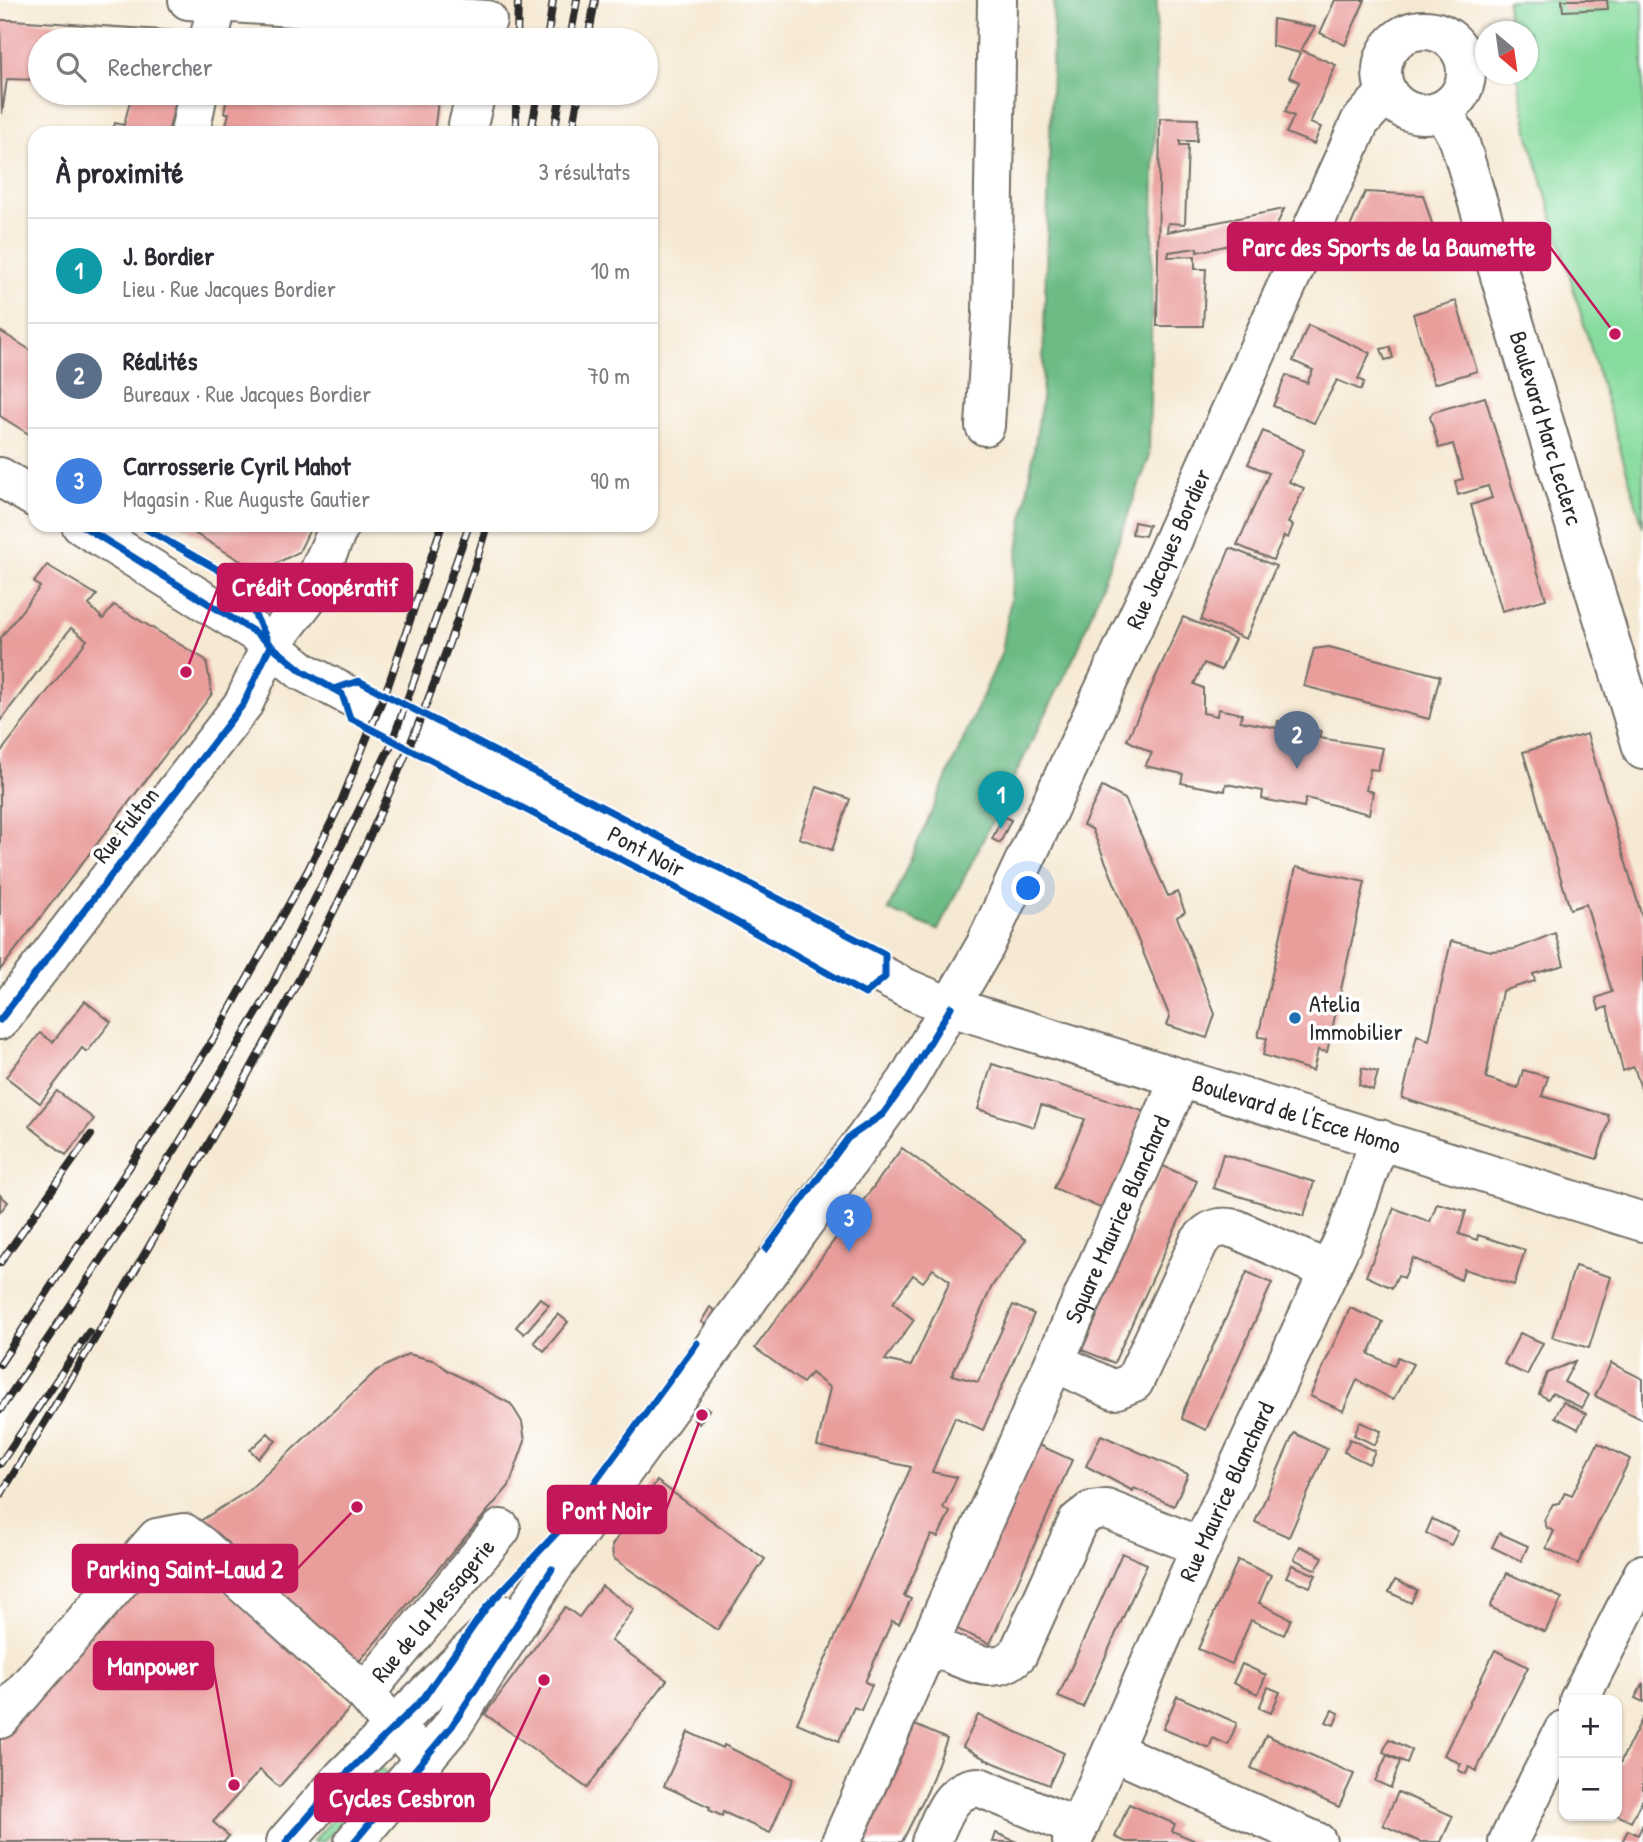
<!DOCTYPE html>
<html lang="fr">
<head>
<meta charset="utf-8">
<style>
  body { margin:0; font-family:"Patrick Hand",sans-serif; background:#f7f7f7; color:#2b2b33 }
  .controls { position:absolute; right:21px; bottom:21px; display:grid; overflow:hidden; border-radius:14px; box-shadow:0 2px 5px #0004 }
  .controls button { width:63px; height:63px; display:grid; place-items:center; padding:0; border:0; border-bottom:2px solid #e1e1e2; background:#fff; color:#2b2b33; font:35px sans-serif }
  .compass { position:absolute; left:1475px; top:21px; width:63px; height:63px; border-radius:50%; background:#fff; box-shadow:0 2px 5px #0004; rotate:151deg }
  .you { position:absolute; left:1029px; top:889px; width:24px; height:24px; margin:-18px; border:5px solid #fff; border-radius:50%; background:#1a73e8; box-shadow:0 0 0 10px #1a73e833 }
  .badge { display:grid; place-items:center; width:46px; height:46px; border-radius:50%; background:#1f6fb2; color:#fff; font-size:23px; font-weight:700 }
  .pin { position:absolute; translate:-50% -58px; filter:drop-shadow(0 2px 4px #0008) }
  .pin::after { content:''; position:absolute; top:37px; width:24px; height:21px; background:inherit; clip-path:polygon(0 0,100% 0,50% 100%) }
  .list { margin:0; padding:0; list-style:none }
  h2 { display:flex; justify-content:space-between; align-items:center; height:91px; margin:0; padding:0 28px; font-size:30px }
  h2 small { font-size:23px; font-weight:400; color:#7c7c81 }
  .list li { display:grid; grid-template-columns:46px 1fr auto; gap:21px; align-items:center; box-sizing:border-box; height:105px; padding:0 28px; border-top:2px solid #e1e1e2 }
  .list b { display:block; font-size:26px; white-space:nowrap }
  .list p { margin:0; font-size:23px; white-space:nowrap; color:#7c7c81 }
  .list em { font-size:23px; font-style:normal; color:#7c7c81 }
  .icon { flex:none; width:38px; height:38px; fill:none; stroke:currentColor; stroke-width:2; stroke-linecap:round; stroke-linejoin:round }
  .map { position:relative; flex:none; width:1643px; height:1842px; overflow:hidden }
  .search { position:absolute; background:#fff; box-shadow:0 2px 5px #0004; left:28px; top:28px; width:630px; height:77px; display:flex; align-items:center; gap:18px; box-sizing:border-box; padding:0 24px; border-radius:38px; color:#7c7c81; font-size:26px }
  .panel { position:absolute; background:#fff; box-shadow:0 2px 5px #0004; left:28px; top:126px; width:630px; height:406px; border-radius:21px }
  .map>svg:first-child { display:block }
</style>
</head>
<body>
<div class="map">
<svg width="1643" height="1842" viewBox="0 0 1643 1842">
  <rect width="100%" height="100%" fill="#fff"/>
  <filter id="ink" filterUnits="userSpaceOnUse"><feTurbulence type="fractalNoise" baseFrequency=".0143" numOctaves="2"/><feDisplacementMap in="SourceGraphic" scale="14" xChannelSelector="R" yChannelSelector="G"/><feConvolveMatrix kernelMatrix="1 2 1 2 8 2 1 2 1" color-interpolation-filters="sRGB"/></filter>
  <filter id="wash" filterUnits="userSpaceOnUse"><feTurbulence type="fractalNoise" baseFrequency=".00686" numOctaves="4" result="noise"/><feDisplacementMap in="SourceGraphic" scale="28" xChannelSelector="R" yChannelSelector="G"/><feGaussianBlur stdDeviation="1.57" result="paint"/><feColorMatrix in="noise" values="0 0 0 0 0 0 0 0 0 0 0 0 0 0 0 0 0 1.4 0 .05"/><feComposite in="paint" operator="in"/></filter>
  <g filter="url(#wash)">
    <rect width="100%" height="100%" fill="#f6e9d3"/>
    <g fill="#86db9e" stroke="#588364" stroke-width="2">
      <polygon points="1507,0 1643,0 1643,527 1530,140 1517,74 1528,74 1528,32 1509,31"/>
      <polygon points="380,1767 388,1774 323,1842 312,1842"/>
    </g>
    <polygon fill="#6cbb85" stroke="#4c7358" stroke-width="2" points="1054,0 1157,0 1149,458 1078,649 938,930 888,910 1002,652 1042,399"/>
    <g id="blocks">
      <g fill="#e99e9c" fill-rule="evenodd">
        <polygon points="1335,0 1365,0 1345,45 1320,33"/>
        <polygon points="1562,0 1607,0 1608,9 1563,11"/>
        <polygon points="1273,19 1315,27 1301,50 1336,65 1310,123 1321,127 1314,144 1286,133 1294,116 1285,112 1299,82 1289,77 1300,53 1272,46"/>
        <polygon points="0,20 12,20 192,32 190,40 40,40 40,80 7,79 2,114"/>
        <polygon points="132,93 178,93 168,133 112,133 115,123 124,125"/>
        <polygon points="228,93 439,93 434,133 224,133 229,113 224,113"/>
        <polygon points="1160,118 1198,119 1197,141 1180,141 1180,145 1188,145 1185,224 1168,223 1167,232 1284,209 1272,236 1197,252 1197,248 1169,252 1168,257 1195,256 1195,269 1206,269 1203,326 1157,326"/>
        <polygon points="1365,192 1423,195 1447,271 1415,269 1412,266 1413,236 1407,235 1407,243 1377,241 1378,234 1348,232"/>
        <polygon points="1456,301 1477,371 1434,384 1413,314"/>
        <polygon points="1308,325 1370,353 1358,379 1364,382 1361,390 1337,380 1314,423 1273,406 1286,375 1307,383 1313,370 1293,361"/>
        <polygon points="0,331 35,353 35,438 0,416"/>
        <polygon points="1390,347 1393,358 1385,360 1381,349"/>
        <polygon points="1485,397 1546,599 1502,611 1471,505 1492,498 1488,486 1458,495 1455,481 1463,479 1453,444 1439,448 1430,417 1433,412"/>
        <polygon points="1263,431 1304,450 1289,482 1304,488 1288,523 1293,525 1288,538 1284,536 1273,560 1237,545 1269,473 1248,464"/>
        <polygon points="1134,522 1149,525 1145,536 1132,534"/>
        <polygon points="181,525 312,525 299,552 259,572"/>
        <polygon points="1230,548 1276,566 1246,639 1201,620"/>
        <polygon points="47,565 97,595 89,605 103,619 114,605 206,660 212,694 0,970 0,753 87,640 71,628 0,721 0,639 40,587 34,582"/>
        <polygon points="1183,617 1235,639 1221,670 1204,663 1194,684 1203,688 1203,713 1217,716 1218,709 1242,714 1240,721 1277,728 1278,721 1321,731 1319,738 1383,748 1378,770 1370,769 1366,790 1373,792 1369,814 1306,798 1304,807 1262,799 1263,791 1226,784 1225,791 1181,783 1183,774 1145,766 1152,753 1127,740"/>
        <polygon points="1329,647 1440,676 1429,719 1304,686 1314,649"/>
        <polygon points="1587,734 1643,920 1643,1095 1634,1067 1623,1071 1607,1007 1599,1010 1596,998 1612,992 1586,904 1570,909 1523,752"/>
        <polygon points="817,787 850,799 832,850 799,838"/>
        <polygon points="1102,787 1125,799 1168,896 1177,892 1185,912 1177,917 1215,1014 1207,1038 1167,1025 1170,1017 1092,829 1083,825"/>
        <polygon points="1003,816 1011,820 1000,843 992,839"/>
        <polygon points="1296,867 1365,882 1327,1052 1318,1050 1313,1071 1263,1055 1267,1038 1258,1037"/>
        <polygon points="1555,933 1564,965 1533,974 1535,981 1502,991 1486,1078 1518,1088 1523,1070 1548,1077 1542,1096 1608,1115 1609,1121 1597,1159 1402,1098 1417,1035 1429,1041 1451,941 1491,951 1515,949"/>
        <polygon points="85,1001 111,1022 87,1052 82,1048 40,1103 6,1077 40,1033 53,1042"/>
        <polygon points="992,1064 1149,1113 1105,1210 1054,1188 1085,1119 1041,1105 1034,1127 978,1109"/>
        <polygon points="1362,1068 1378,1072 1373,1090 1359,1085"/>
        <polygon points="57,1091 94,1119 66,1155 29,1126"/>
        <path d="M 902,1148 L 1026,1240 L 992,1286 L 952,1375 L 978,1382 L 1013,1305 L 1034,1314 L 983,1430 L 955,1417 L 932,1472 L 957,1477 L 943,1508 L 950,1512 L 938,1537 L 931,1535 L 904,1596 L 911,1599 L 899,1624 L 892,1621 L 865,1682 L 872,1685 L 861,1710 L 854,1707 L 839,1741 L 797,1723 L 911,1467 L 817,1446 L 830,1388 L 811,1373 L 803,1383 L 755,1348 ZM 933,1269 L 950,1281 L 911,1366 L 885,1360 L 914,1320 L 893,1303 L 913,1275 L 923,1282 Z"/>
        <polygon points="1223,1154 1314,1182 1304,1216 1213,1188"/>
        <polygon points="1163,1166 1197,1181 1114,1363 1082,1350"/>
        <polygon points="0,1195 8,1202 0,1212"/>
        <polygon points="1437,1203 1466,1211 1459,1234 1477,1240 1478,1235 1525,1250 1514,1285 1464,1269 1461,1280 1413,1258 1404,1278 1398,1275 1392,1288 1366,1276 1394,1208 1430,1222"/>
        <polygon points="1575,1266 1611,1277 1589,1348 1552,1337"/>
        <polygon points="1247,1272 1272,1283 1206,1430 1182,1419 1184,1409"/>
        <polygon points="540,1298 549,1305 524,1334 516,1327"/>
        <polygon points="710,1307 715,1311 706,1325 701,1322"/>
        <polygon points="1350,1308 1383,1322 1369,1354 1394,1366 1398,1357 1413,1364 1393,1400 1357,1380 1343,1411 1310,1396"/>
        <polygon points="558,1314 568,1322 544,1351 534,1342"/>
        <polygon points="1520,1333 1543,1343 1527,1375 1504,1364"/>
        <polygon points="408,1354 436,1361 447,1370 511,1404 522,1422 525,1441 509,1486 356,1665 197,1523 249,1490 376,1371"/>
        <polygon points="1575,1361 1564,1382 1589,1395 1582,1408 1552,1393 1548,1399 1539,1394 1547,1373"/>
        <polygon points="1611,1363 1643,1379 1643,1420 1595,1396"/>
        <polygon points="1563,1402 1586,1414 1578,1429 1555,1417"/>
        <polygon points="704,1407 709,1410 699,1424 694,1420"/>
        <polygon points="1360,1422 1381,1431 1375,1445 1354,1435"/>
        <polygon points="268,1433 276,1441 258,1458 250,1450"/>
        <polygon points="1294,1433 1327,1449 1289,1537 1255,1522"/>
        <polygon points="1101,1435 1188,1474 1174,1506 1134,1488 1133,1491 1086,1466"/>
        <polygon points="1350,1439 1375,1451 1369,1464 1344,1452"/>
        <polygon points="1598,1443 1630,1459 1578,1564 1546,1548 1554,1531 1547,1528 1544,1520 1553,1504 1560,1503 1565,1492 1572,1495"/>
        <polygon points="1039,1445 1072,1460 990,1644 957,1629"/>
        <polygon points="657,1481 765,1559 717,1630 613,1558 612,1545"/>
        <polygon points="1432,1519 1458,1531 1451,1545 1426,1533"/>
        <polygon points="1499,1533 1528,1546 1521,1561 1492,1547"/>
        <polygon points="172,1543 352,1706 279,1787 260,1770 213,1822 229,1836 224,1842 0,1842 0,1733"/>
        <polygon points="1300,1546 1323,1557 1316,1570 1294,1559"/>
        <polygon points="1122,1553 1147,1564 1083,1707 1058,1697"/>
        <polygon points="1238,1560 1271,1575 1259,1603 1291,1619 1284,1635 1251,1620 1232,1664 1198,1649"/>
        <polygon points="1292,1565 1316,1575 1310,1587 1286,1577"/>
        <polygon points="1507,1573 1562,1598 1545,1632 1490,1607"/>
        <polygon points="1395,1580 1417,1590 1411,1603 1389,1592"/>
        <polygon points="602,1586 634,1609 611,1641 667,1680 587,1788 485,1714 565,1607 579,1617"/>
        <polygon points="1495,1650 1528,1667 1476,1771 1469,1767 1466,1774 1458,1770 1461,1764 1444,1755"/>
        <polygon points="1242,1664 1266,1675 1258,1694 1233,1683"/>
        <polygon points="1643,1683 1643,1702 1635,1698"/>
        <polygon points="1268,1687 1280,1692 1271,1713 1259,1708"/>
        <polygon points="1177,1696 1237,1723 1228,1745 1213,1738 1209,1748 1163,1729"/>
        <polygon points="1332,1710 1339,1713 1334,1725 1326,1722"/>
        <polygon points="978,1715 1064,1753 1049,1785 987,1760 963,1747"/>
        <polygon points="1643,1717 1643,1798 1631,1822 1617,1815 1617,1769"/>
        <polygon points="915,1725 947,1739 928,1790 902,1842 863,1842"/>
        <polygon points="688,1732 723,1748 724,1745 793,1779 770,1833 723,1812 722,1816 709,1810 710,1807 664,1786"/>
        <polygon points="1266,1735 1354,1774 1339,1807 1251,1768"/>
        <polygon points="1389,1739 1412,1750 1407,1763 1383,1752"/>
        <polygon points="1387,1755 1400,1761 1391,1788 1375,1781"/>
        <polygon points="1398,1792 1453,1816 1441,1842 1420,1842 1383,1825"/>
        <polygon points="1129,1804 1175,1824 1172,1831 1198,1842 1126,1842 1115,1837"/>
        <polygon points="1643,1824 1643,1842 1622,1842 1628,1830 1638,1835"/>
        <polygon points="996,1833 1017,1842 993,1842"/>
      </g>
    </g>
  </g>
  <g filter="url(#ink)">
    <use href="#blocks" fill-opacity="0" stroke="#726e66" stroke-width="2"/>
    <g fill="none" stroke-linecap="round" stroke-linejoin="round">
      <g stroke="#726e66" stroke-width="42">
        <g id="minor">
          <polyline points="188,0 487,20"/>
          <circle cx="1424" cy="72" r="42"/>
          <polyline points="209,40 218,0"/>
          <path id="s1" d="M 1443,111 L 1459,140 L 1643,750"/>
          <polyline points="190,133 198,93"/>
          <polyline points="466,133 476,93"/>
          <polyline points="985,426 992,312 997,0"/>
          <polyline points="0,477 35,498"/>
          <path id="s2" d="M 81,525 L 256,633 L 302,671 L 906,988 L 951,1007 L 1643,1222"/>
          <polyline points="0,1020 244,703 270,646 307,598 340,525"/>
          <path d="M 1055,1362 L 1114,1390 L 1134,1382 L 1199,1242 C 1209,1229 1219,1225 1236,1229 L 1329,1271"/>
          <path d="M 929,1645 C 959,1655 992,1681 1018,1654 L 1078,1521 L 1091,1511 L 1106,1509 L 1201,1547"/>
          <path id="s3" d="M 365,1693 L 501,1529"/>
          <polyline points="1579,1700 1643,1574"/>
          <polyline points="0,1719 157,1538 184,1533 200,1545 365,1693 395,1729 426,1758"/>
          <polyline points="1113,1751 1317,1842"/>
          <polyline points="286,1842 343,1777 506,1615"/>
          <path id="s4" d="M 354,1842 L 452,1726 L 552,1569 L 907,1081 L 985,946 L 1155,580 L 1360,122 L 1387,92"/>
          <path id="s5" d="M 841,1842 L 1180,1079"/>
          <path d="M 931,1842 C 942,1819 949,1788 979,1787 L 1078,1828"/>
          <path id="s6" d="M 1072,1842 L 1201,1547 L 1348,1230 L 1380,1139"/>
          <polyline points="1508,1842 1564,1730"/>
        </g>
      </g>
      <use href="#minor" stroke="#fff" stroke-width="38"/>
      <g stroke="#2b2b2b" stroke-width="8">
        <g id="rail">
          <polyline points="517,40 518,0"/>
          <polyline points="547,40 553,0"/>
          <polyline points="570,40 577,0"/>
          <polyline points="588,40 595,0"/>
          <polyline points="516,133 516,93"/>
          <polyline points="531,133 538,93"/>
          <polyline points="554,133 561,93"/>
          <polyline points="572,133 579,93"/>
          <polyline points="0,1263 91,1135"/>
          <polyline points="0,1364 214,1038 308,870 341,802 389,683 442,525"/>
          <polyline points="0,1410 176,1148 267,996 391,745 469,525"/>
          <polyline points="0,1464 89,1332"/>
          <path d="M 0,1496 C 69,1384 135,1271 201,1157 C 317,955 423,750 487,525"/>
        </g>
      </g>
      <use href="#rail" stroke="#fff" stroke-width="5" stroke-dasharray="16" stroke-linecap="butt"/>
      <g stroke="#fff" stroke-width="11">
        <g id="cycleway">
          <polyline points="81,525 256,633 302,671 342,694 350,718 674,887 865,994 885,977 885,954 359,681 333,689"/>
          <polyline points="139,525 238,581 267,639"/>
          <polyline points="0,1020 244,703 270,646"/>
          <polyline points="766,1249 848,1138 883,1114 907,1081 951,1007"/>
          <polyline points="286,1842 343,1777 423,1699 486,1608 563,1526 697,1343"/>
          <polyline points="354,1842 452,1726 552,1569"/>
        </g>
      </g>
      <use href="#cycleway" stroke="#0057b8" stroke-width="7"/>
    </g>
  </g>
  <circle fill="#1f6fb2" stroke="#fff" stroke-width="2.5" cx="1295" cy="1018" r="7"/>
  <g text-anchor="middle" stroke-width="7" stroke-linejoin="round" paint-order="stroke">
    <g font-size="24" fill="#2b2b2b" stroke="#fff">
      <text dy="8" stroke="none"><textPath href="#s1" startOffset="334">Boulevard Marc Leclerc</textPath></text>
      <text dy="8" stroke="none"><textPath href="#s4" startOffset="1535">Rue Jacques Bordier</textPath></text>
      <text transform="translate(126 825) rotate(-51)" y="8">Rue Fulton</text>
      <text dy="8" stroke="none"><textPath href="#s2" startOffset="654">Pont Noir</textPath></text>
      <text dy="8" stroke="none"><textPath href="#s2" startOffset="1358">Boulevard de l'Ecce Homo</textPath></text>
      <text dy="8" stroke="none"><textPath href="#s5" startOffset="681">Square Maurice Blanchard</textPath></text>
      <text dy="8" stroke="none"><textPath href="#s6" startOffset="383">Rue Maurice Blanchard</textPath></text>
      <text dy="8" stroke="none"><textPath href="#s3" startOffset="107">Rue de la Messagerie</textPath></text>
    </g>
    <g font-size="24" fill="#2b2b2b" stroke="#fff" text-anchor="start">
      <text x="1309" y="1012">Atelia<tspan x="1309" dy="28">Immobilier</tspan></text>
    </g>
  </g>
  <path fill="none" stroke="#c2185b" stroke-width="2.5" d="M1615 334L1550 247M186 672L218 587M702 1415L666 1510M357 1507L297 1569M234 1785L213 1666M544 1680L489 1798"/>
  <g fill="#c2185b" stroke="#fff" stroke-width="2.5">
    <circle cx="1615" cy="334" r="7"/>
    <circle cx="186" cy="672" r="7"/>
    <circle cx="702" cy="1415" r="7"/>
    <circle cx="357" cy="1507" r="7"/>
    <circle cx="234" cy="1785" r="7"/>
    <circle cx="544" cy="1680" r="7"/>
  </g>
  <g fill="#c2185b" stroke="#c2185b" stroke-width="2.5">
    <rect x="1228" y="223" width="322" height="47" rx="7"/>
    <rect x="218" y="564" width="194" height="47" rx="7"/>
    <rect x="548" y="1486" width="118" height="47" rx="7"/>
    <rect x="73" y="1545" width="224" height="47" rx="7"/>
    <rect x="94" y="1642" width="119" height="47" rx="7"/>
    <rect x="315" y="1774" width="174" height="47" rx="7"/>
  </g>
  <g font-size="26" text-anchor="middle" font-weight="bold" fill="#fff">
    <text x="1389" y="256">Parc des Sports de la Baumette</text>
    <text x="315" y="596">Crédit Coopératif</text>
    <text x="607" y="1519">Pont Noir</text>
    <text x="185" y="1578">Parking Saint-Laud 2</text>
    <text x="153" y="1675">Manpower</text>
    <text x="402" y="1807">Cycles Cesbron</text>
  </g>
</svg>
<div class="controls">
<button>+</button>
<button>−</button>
</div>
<svg class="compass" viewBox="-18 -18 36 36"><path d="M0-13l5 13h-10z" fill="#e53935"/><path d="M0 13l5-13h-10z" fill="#7c7c81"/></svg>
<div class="you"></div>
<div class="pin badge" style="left:1001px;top:829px;background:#0f9aa8">1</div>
<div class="pin badge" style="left:1297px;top:769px;background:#5c6f8a">2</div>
<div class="pin badge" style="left:849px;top:1252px;background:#3f7fe0">3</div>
<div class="search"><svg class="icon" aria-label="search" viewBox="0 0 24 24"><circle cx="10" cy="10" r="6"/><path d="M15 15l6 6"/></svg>Rechercher</div>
<section class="panel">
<h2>À proximité<small>3 résultats</small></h2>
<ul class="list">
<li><span class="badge" style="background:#0f9aa8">1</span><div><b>J. Bordier</b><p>Lieu · Rue Jacques Bordier</p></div><em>10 m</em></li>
<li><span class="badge" style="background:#5c6f8a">2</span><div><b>Réalités</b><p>Bureaux · Rue Jacques Bordier</p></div><em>70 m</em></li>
<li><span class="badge" style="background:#3f7fe0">3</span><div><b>Carrosserie Cyril Mahot</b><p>Magasin · Rue Auguste Gautier</p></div><em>90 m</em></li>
</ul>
</section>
</div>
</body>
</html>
